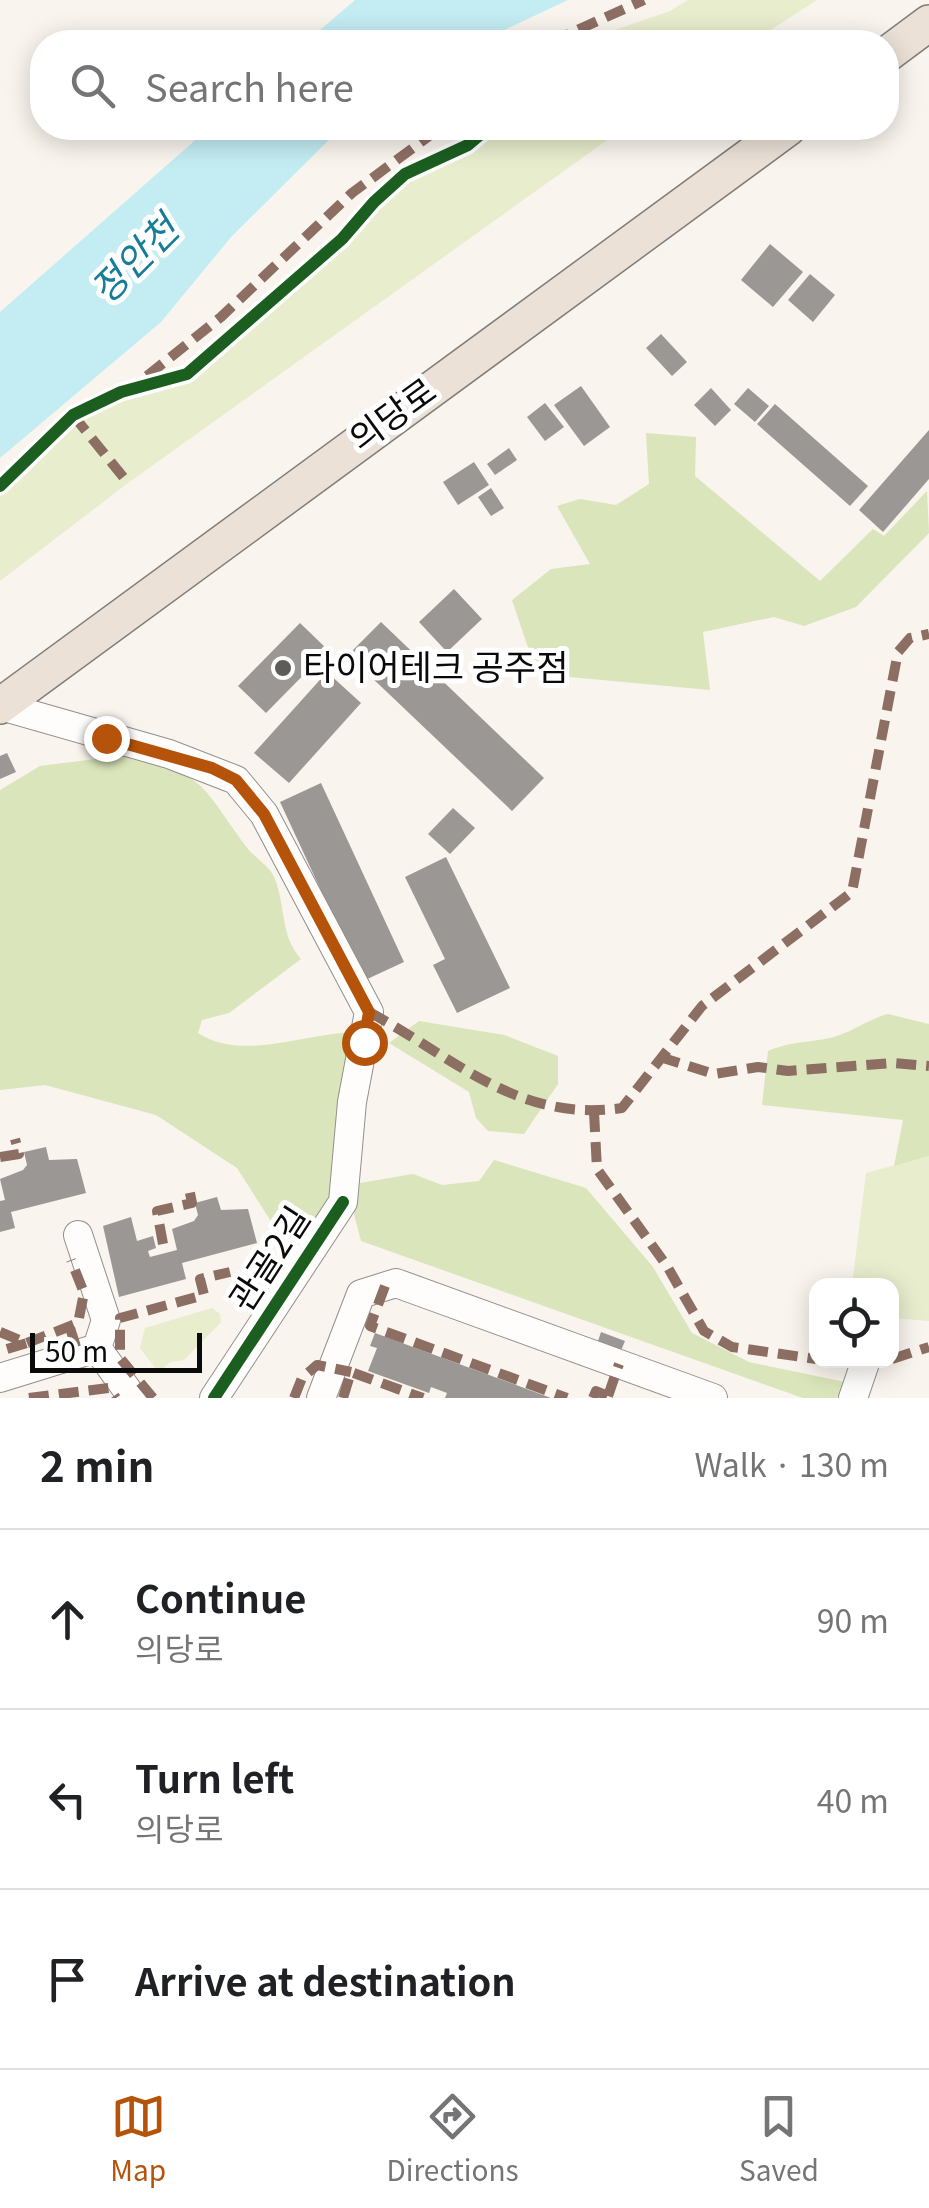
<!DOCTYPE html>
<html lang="en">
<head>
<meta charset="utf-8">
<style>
  body { margin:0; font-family:Georgia,"Noto Sans KR",serif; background:#f2f2f2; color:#202124 }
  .controls { position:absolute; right:30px; bottom:30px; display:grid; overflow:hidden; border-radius:20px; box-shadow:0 5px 25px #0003 }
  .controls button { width:90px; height:90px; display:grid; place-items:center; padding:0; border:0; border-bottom:2px solid #e0e0e0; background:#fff; color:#202124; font:50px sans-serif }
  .scale { position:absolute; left:30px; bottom:25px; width:172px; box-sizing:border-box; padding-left:10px; border:5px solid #0a0a0a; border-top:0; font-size:28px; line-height:35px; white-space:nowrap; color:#0a0a0a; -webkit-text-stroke:8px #fff; paint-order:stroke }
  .stop { position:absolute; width:30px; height:30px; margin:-22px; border:8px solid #b45309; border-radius:50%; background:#fff }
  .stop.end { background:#b45309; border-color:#fff; box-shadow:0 2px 10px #0008 }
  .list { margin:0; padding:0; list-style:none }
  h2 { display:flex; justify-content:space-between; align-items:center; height:130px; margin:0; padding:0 40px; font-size:42px }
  h2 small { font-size:32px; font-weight:400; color:#757577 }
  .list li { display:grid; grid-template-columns:65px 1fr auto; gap:30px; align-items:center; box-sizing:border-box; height:180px; padding:0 40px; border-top:2px solid #e0e0e0 }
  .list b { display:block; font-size:38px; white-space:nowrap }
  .list p { margin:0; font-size:32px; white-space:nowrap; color:#757577 }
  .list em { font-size:32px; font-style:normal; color:#757577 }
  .icon { flex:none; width:55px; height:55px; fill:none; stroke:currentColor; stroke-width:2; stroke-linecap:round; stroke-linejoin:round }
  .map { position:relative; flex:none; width:929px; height:1398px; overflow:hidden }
  .search { position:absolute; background:#fff; box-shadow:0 5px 25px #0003; left:30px; right:30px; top:30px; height:110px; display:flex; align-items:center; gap:25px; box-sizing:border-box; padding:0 35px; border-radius:40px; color:#757577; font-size:38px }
  .sheet { height:670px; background:#fff }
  nav { display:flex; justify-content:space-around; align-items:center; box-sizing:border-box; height:140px; border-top:2px solid #e0e0e0; background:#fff; font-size:28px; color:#757577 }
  nav a { display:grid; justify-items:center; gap:5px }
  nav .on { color:#b45309 }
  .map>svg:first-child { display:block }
</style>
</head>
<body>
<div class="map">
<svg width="929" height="1398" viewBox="0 0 929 1398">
  <rect width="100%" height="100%" fill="#f9f4ed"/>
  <g fill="#e7edcd">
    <polygon points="688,0 817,0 752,42 581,42 670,11"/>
    <polygon points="488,128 624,128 128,483 0,581 0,486 73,415 121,392 187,374 342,239 405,174 468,145"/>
    <polygon points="929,1156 929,1321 892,1318 892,1286 852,1285 866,1173"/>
    <polygon points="212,1308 220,1314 221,1322 184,1360 170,1362 159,1373 140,1348 145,1328"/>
  </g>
  <g fill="#dae5bb">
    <polygon points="646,433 696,437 695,476 820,581 873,529 884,536 927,491 929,533 856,607 804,626 774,617 703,632 710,690 537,674 512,600 551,569 590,564 557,506 580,499 616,505 649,484"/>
    <path d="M 127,755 C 208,779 197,779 245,845 C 253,857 270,866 275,879 C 286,908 280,935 301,959 L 229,1013 L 202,1020 L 198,1033 C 241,1062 306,1033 355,1032 L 331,1206 L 301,1237 L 279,1234 L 237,1168 L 156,1115 L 45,1085 L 0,1090 L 0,790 L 40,766 Z"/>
    <path d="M 888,1014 L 929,1024 L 929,1156 L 894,1166 L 903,1120 L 762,1105 L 768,1051 C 794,1040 815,1043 837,1036 C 855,1030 869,1019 888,1014 Z"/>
    <polygon points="419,1021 504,1035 558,1056 558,1084 524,1134 488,1131 476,1118 469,1092 389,1043"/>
    <polygon points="494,1160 586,1188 653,1267 692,1333 749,1362 845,1382 837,1398 803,1398 361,1241 354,1214 360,1183 413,1174 442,1185 479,1181"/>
  </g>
  <g fill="#c3edf3">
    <polygon points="355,0 568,0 479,42 306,42"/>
    <polygon points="209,128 341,128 232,236 161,322 0,458 0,312"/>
  </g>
  <g fill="#9b9794">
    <polygon points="770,244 803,272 773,307 741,280"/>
    <polygon points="810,274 835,295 813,322 788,300"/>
    <polygon points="661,334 687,362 672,376 646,348"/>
    <polygon points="581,386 610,427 584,446 554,405"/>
    <polygon points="711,388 731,410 715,426 694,405"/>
    <polygon points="748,388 769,406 755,422 734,404"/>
    <polygon points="545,403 564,427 545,441 527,417"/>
    <polygon points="775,404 868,486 850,506 757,424"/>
    <polygon points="929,430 929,479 883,532 859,510"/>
    <polygon points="509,448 517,460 495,475 487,464"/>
    <polygon points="474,462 489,485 458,505 443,482"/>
    <polygon points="491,488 504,508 491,516 478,497"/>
    <polygon points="454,589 482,619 447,652 419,622"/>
    <polygon points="381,622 544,778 512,811 348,655"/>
    <polygon points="300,623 328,650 266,713 238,686"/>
    <polygon points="327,672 361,703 289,783 254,753"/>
    <polygon points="7,753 16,772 0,779 0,756"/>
    <polygon points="321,783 404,962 363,981 280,802"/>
    <polygon points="453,808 475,828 450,854 428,834"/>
    <polygon points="446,857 510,988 457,1013 433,965 445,959 405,877"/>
    <polygon points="46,1147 49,1160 77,1159 86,1193 11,1212 15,1228 0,1232 0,1201 5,1200 0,1179 23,1170 27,1165 24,1152"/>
    <polygon points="217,1197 221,1210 248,1209 257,1243 182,1263 186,1279 119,1297 103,1226 131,1217 137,1241 153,1236 156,1248 148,1251 150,1257 177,1250 172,1229 194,1221 198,1215 195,1203"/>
    <polygon points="601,1332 625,1341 618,1358 595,1350"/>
    <polygon points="375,1333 551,1398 445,1398 447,1393 431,1387 429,1393 368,1371 377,1348 370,1346"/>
  </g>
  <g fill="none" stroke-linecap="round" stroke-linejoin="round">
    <g stroke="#928f8c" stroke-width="30">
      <g id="minor">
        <polyline points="1,706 169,754 236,780 264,814 369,1012 352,1102 343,1202 214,1398"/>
        <polyline points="97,1348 133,1398"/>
        <polyline points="0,1378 97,1348 106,1320 78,1235"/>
        <polyline points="321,1398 361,1294 396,1283 713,1398"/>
        <polyline points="853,1398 865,1363"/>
      </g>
    </g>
    <g stroke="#7f7d7a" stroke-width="38">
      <g id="major">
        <polyline points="886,55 929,23"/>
        <polyline points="0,706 788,128"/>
      </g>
    </g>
    <use href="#minor" stroke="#fefdfc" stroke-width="28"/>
    <use href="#major" stroke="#ebe1d7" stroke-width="35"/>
    <g stroke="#8d6e63" stroke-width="10" stroke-dasharray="20 10" stroke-linecap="butt">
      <polyline points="551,42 644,0"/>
      <polyline points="147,376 221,317 352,193 440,128"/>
      <polyline points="73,415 128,483"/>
      <path d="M 369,1012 C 455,1058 518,1123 622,1108 L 702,1006 L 852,892 L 898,652 L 910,638 L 929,634"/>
      <polyline points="660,1057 714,1074 758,1067 788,1071 892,1063 929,1066"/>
      <polyline points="594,1112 597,1169 667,1266 704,1331 732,1347 816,1359"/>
      <polyline points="0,1157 19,1154 15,1139"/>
      <polyline points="163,1244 157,1211 192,1203 189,1188"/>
      <polyline points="385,1286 370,1326 567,1398"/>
      <polyline points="70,1328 78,1353"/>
      <polyline points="0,1332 27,1343 0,1351"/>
      <polyline points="27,1343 78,1323 84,1293 71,1260"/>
      <polyline points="892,1359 929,1347"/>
      <polyline points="826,1360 886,1360"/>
      <polyline points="608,1396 619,1364"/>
      <polyline points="29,1398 109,1388 116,1398"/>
      <polyline points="153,1398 120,1358 120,1318 204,1295 200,1279 230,1272"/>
      <polyline points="294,1398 302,1378 317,1365 351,1372"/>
      <polyline points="343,1398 351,1372 423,1398"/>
      <polyline points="593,1398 596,1391 613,1398"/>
    </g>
    <g stroke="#fff" stroke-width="19">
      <g id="cycleway">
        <polyline points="0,486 73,415 121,392 187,374 342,239 374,202 405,174 468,145 488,128"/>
        <polyline points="214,1398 343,1202"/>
      </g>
    </g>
    <use href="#cycleway" stroke="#1b5e20" stroke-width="12"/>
  </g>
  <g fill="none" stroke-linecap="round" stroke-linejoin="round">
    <polyline stroke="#b45309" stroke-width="12" points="106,738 212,768 236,780 264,814 369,1012 364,1042"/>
  </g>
  <circle fill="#5e5c59" stroke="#fff" stroke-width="4" cx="283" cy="668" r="10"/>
  <g text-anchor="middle" stroke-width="10" stroke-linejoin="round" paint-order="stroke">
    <g font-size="35" fill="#0a0a0a" stroke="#fff">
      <text transform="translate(393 415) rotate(-36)" y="12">의당로</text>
      <text transform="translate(270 1259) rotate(-57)" y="12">관골2길</text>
    </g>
    <g font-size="35" fill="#0a0a0a" stroke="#fff" text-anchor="start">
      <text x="303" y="680">타이어테크 공주점</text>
    </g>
    <g font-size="38" font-style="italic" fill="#157c99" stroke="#fff">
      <text transform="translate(135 260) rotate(-45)" y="13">정안천</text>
    </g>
  </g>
</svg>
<div class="controls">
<button><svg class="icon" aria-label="locate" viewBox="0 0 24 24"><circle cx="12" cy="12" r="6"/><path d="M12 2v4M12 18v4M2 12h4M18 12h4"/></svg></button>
</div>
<div class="scale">50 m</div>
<div class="stop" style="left:364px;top:1042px"></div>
<div class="stop end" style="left:106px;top:738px"></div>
<div class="search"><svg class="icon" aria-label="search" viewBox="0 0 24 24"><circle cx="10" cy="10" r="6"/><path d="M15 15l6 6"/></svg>Search here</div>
</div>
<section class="sheet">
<h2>2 min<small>Walk · 130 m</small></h2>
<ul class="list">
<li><svg class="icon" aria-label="ahead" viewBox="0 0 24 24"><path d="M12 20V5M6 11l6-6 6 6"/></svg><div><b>Continue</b><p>의당로</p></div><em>90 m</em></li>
<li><svg class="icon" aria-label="left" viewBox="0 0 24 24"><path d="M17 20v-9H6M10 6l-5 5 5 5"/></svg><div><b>Turn left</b><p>의당로</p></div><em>40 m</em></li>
<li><svg class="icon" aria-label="arrive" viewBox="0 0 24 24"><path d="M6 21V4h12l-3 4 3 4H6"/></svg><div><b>Arrive at destination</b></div></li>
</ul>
</section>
<nav>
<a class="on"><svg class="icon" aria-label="map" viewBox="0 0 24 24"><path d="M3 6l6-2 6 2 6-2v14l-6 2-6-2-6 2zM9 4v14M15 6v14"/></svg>Map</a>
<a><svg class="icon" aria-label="directions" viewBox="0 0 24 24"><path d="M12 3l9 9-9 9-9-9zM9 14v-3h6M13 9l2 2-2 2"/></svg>Directions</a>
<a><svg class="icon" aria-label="saved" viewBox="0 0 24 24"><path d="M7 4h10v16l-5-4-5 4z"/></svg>Saved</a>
</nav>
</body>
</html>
